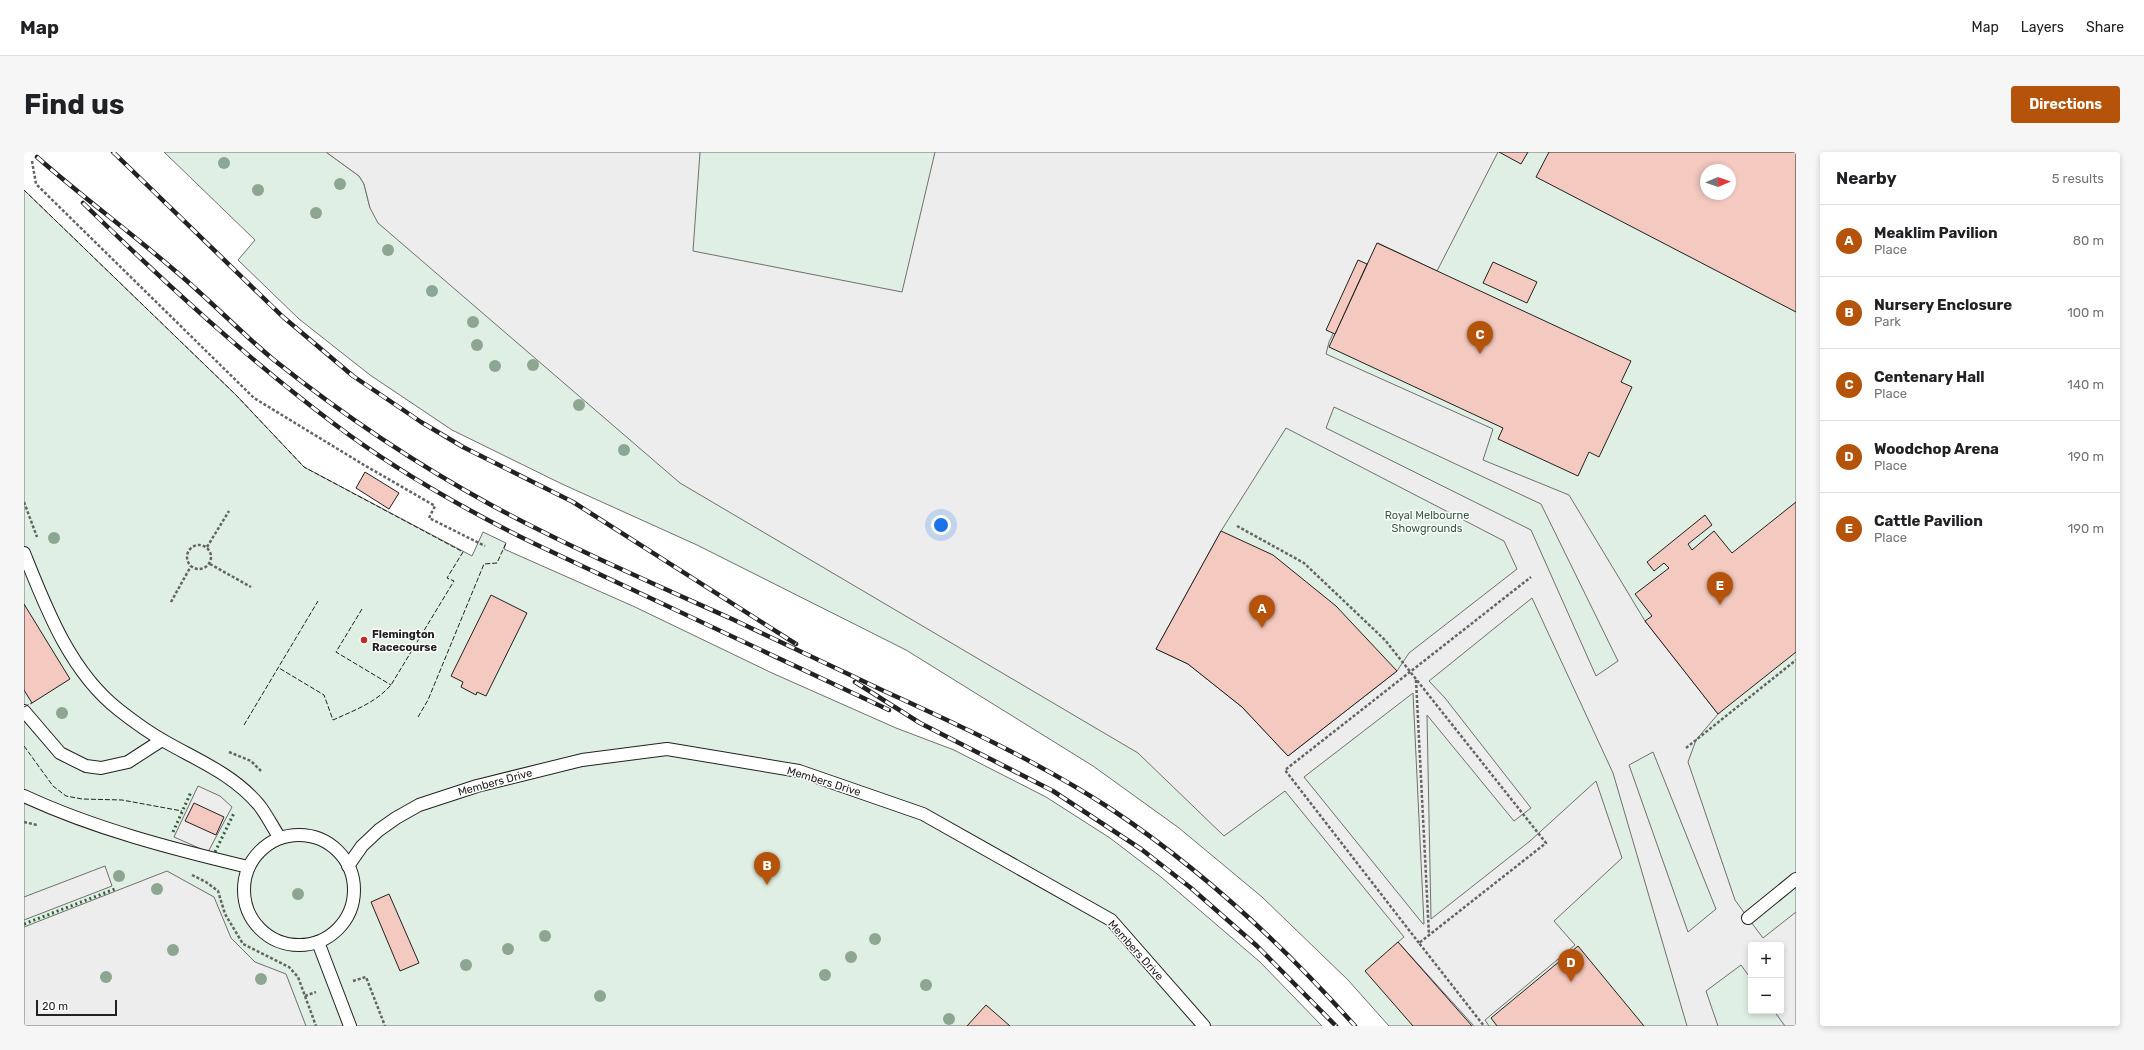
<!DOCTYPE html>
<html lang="en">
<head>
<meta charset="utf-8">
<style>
  body { margin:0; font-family:Rubik,sans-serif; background:#f6f6f6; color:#202124 }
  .controls { position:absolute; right:12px; bottom:12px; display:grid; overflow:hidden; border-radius:4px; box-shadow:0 2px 6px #0003 }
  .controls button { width:36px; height:36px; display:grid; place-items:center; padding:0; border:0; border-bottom:1px solid #e0e0e0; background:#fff; color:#202124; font:20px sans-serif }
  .compass { position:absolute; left:1676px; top:12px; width:36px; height:36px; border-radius:50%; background:#fff; box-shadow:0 2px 6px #0003; rotate:88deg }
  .scale { position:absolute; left:12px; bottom:10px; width:81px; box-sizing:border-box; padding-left:4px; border:2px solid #222; border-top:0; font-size:11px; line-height:14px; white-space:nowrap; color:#222; -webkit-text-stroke:3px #fff; paint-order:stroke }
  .you { position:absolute; left:917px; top:373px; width:14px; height:14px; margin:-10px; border:3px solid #fff; border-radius:50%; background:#1a73e8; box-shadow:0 0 0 6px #1a73e833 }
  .badge { display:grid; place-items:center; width:26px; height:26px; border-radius:50%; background:#b45309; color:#fff; font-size:13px; font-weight:700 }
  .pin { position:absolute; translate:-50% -33px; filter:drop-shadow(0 1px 2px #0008) }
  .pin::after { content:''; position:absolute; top:21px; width:14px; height:12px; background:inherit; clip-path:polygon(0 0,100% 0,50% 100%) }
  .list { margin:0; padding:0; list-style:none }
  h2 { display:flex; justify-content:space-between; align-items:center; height:52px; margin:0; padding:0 16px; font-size:17px }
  h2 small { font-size:13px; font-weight:400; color:#757577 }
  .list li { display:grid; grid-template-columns:26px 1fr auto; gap:12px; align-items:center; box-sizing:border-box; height:72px; padding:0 16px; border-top:1px solid #e0e0e0 }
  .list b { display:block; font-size:15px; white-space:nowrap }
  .list p { margin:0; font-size:13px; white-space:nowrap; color:#757577 }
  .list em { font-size:13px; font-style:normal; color:#757577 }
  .map { position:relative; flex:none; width:1772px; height:874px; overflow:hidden; border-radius:4px }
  header { display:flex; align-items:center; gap:24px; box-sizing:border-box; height:56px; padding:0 20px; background:#fff; border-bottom:1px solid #e0e0e0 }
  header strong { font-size:19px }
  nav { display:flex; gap:22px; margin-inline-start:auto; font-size:14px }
  .intro { display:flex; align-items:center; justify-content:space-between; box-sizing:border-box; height:96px; padding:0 24px }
  h1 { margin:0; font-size:28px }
  .button { padding:10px 18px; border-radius:4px; background:#b45309; color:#fff; font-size:14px; font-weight:700 }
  main { display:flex; gap:24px; padding:0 24px }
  aside { flex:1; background:#fff; border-radius:4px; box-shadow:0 2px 6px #0003 }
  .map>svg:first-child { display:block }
</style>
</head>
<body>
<header>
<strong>Map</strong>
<nav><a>Map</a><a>Layers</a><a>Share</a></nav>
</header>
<div class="intro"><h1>Find us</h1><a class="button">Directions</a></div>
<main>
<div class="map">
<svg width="1772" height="874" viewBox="0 0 1772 874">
  <rect width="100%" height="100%" fill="#fff"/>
  <g fill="#e0efe3" stroke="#6f6f6f" fill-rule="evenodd">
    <path d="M 140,0 L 302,0 L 335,24 L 340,32 L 346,56 L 419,0 L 1772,0 L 1772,874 L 1365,874 L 1324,828 L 1238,745 L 1155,676 L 1069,614 L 882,498 L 673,393 L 538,332 L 428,278 L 346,223 L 275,167 L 214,108 L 231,88 ZM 1682,18 L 1706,18 L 1706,42 L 1682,42 ZM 1727,793 L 1757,793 L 1757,859 L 1727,859 Z"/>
    <polygon points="0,38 212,243 280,315 448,404 459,380 482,391 480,397 611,455 748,521 872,576 930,598 1022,645 1086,686 1137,725 1236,810 1298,874 0,874"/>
  </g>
  <g fill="#ededed" stroke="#6f6f6f" fill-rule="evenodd">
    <path d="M 302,0 L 676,0 L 669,99 L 878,140 L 911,0 L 1474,0 L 1413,119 L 1354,91 L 1305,190 L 1302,202 L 1469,277 L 1459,308 L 1545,343 L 1621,469 L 1694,562 L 1672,588 L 1664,610 L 1711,748 L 1724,766 L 1739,786 L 1772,760 L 1772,874 L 1761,874 L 1750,859 L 1757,859 L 1757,793 L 1727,793 L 1727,827 L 1717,813 L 1682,839 L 1694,874 L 1663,874 L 1589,621 L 1508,446 L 1405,529 L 1421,546 L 1507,656 L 1490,669 L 1403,563 L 1407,767 L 1506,689 L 1572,629 L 1598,706 L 1530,769 L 1551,793 L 1461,868 L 1465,874 L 1450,874 L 1374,790 L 1380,785 L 1261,639 L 1200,684 L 1114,601 L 656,331 L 354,71 L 346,56 L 340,32 L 335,24 ZM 1310,255 L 1517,352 L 1594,509 L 1572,524 L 1507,378 L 1302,276 ZM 1262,276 L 1480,389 L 1493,417 L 1385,501 L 1373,519 L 1264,604 L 1218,555 L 1164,512 L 1132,497 L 1197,379 ZM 1389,541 L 1400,772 L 1399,772 L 1280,625 ZM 1629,600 L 1692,757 L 1664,780 L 1605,613 Z"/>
    <polygon points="174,634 196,644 208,655 184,700 150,685"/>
    <polygon points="81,714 88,734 0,768 0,745"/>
    <polygon points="143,719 190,745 207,786 231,810 262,822 282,874 0,874 0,775"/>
  </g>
  <g fill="#f3c9c0" stroke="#222" fill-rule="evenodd">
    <polygon points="1475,0 1504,0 1497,12"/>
    <path d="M 1525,0 L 1772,0 L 1772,160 L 1512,25 ZM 1682,18 L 1706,18 L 1706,42 L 1682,42 Z"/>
    <polygon points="1353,91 1607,209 1597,230 1608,235 1575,305 1565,300 1554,324 1474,287 1479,276 1305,195"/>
    <polygon points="1334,108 1343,112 1311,182 1302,178"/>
    <polygon points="1469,110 1513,130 1503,151 1459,131"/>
    <polygon points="341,320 375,341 365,357 332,336"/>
    <polygon points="1772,350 1772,500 1694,562 1621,469 1628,464 1611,442 1645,416 1640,411 1630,419 1623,410 1681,363 1688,373 1664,392 1668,398 1690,379 1708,401"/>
    <polygon points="1197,379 1249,403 1312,454 1373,519 1264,604 1218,555 1164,512 1132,497"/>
    <polygon points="467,443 503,461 462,544 453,540 452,543 437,535 439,530 427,524"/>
    <polygon points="0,452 46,527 8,551 0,538"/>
    <polygon points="170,651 200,665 192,683 161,669"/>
    <polygon points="365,742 395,811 376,819 347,750"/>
    <polygon points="1374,790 1448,874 1389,874 1341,819"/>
    <polygon points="1554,794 1620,874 1473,874 1467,866"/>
    <polygon points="962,853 986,874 943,874"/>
  </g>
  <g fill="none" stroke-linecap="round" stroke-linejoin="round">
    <g stroke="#222" stroke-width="14">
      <g id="service">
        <path d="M 0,401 C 22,456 46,520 95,558 C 109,569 124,580 140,589 C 173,608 209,622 235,653 C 243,663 249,676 256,686"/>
        <polyline points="0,559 36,601 62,614 77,616 104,610 138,588"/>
        <path d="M 0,644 C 71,677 149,697 224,715"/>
        <circle cx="275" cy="738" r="55"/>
        <polyline points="324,714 338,694 355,678 372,666 395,653 453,634 558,608 643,597 775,619 899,662 1087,768 1180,874"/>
        <polyline points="1724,766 1772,727"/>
        <polyline points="294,790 326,874"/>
      </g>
    </g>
    <g stroke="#646464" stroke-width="2.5" stroke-dasharray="3 2" stroke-linecap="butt">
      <polyline points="8,9 12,32 230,246 340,313 411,354 405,366 461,394"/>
      <polyline points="0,350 13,385"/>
      <polyline points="1213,374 1280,411 1361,488 1522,691 1395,791 1460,874"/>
      <circle cx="175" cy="405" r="12"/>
      <polyline points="183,395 205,359"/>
      <polyline points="186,412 227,435"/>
      <polyline points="147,450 167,414"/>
      <polyline points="1392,528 1405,783"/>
      <polyline points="1662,596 1772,508"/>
      <polyline points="205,600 227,609 237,619"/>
      <polyline points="0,670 13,673"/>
      <polyline points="168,723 182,730 194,739 201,762 219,792 265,815 274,825 292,874"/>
      <polyline points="1395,791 1261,618 1507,425"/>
      <polyline points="329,829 342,825 361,874"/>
      <polyline points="281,844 292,840"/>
    </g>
    <use href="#service" stroke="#fff" stroke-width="12"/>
    <g stroke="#222" stroke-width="4.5">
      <g id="rail">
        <polyline points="89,0 258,164 329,224 397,270 439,295 549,350 772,492"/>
        <path d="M 13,5 C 57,44 105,79 149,117 C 184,146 215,179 250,208 C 319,263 392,312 469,354 C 547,396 628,431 708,467 C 759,491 809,515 860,539 C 937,574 1015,610 1087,657 C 1177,717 1259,793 1331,874"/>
        <path d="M 59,51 C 139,129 220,204 309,271 C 371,318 440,357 509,391 L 865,558"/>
        <polyline points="831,530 896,571 1029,639 1117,697 1167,736 1233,794 1312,874"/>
      </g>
    </g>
    <use href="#rail" stroke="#fff" stroke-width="3" stroke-dasharray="9" stroke-linecap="butt"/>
    <g stroke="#2f5e38" stroke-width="3" stroke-dasharray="2 3" stroke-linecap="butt">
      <polyline points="149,680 167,640"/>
      <polyline points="191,700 210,661"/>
      <polyline points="0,772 91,737"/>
    </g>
    <g stroke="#222" stroke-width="1" stroke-dasharray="5 2" stroke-linecap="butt">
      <path d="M 0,38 L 212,243 L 280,315 L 439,400 L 423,426 L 430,429 L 367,533 C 351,551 331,558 309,568 L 300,543 L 255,516"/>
      <polyline points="338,457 312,500 367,533"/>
      <polyline points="0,555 8,551"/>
      <polyline points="394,565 404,548 460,412 473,411 482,391"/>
      <polyline points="220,573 294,449"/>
      <polyline points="0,594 29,634 42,644 58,647 98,648 158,659"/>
    </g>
  </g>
  <g fill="#8da692">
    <circle cx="200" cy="11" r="6"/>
    <circle cx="316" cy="32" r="6"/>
    <circle cx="234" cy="38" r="6"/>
    <circle cx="292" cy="61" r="6"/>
    <circle cx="364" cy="98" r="6"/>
    <circle cx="408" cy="139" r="6"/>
    <circle cx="449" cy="170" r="6"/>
    <circle cx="453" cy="193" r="6"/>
    <circle cx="509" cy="213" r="6"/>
    <circle cx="471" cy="214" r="6"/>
    <circle cx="555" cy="253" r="6"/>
    <circle cx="600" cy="298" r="6"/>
    <circle cx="30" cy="386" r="6"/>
    <circle cx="38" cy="561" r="6"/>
    <circle cx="95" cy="724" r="6"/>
    <circle cx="133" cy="737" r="6"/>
    <circle cx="274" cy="742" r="6"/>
    <circle cx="521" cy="784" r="6"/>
    <circle cx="851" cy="787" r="6"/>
    <circle cx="484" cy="797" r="6"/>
    <circle cx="149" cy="798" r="6"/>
    <circle cx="827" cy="805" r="6"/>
    <circle cx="442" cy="813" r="6"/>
    <circle cx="801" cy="823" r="6"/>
    <circle cx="82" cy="825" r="6"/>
    <circle cx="237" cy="827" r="6"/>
    <circle cx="902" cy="833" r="6"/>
    <circle cx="576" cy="844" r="6"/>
    <circle cx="925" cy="867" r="6"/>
  </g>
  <circle fill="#c62828" stroke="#fff" stroke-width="1.5" cx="340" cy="488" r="4"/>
  <g text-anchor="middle" stroke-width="3" stroke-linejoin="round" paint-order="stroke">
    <g font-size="11" fill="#2f5e38" stroke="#fff">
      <text x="1403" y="367">Royal Melbourne<tspan x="1403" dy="13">Showgrounds</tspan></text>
    </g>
    <g font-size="11" font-weight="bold" fill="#222" stroke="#fff" text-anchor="start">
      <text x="348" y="486">Flemington<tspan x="348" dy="13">Racecourse</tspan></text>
    </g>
    <g font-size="11" fill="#222" stroke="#fff">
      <text transform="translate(800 629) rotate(17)" y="4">Members Drive</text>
      <text transform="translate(471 630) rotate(-15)" y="4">Members Drive</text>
      <text transform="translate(1112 798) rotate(48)" y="4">Members Drive</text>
    </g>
  </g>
</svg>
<div class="controls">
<button>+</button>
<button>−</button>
</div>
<svg class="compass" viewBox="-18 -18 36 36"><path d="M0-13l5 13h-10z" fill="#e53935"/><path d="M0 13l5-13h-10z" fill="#757577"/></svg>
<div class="scale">20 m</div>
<div class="you"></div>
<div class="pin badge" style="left:1238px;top:476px">A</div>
<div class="pin badge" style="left:743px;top:733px">B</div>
<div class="pin badge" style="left:1456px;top:202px">C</div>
<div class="pin badge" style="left:1547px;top:830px">D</div>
<div class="pin badge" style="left:1696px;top:453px">E</div>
</div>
<aside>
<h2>Nearby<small>5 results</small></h2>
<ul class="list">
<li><span class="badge">A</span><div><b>Meaklim Pavilion</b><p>Place</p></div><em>80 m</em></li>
<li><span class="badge">B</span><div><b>Nursery Enclosure</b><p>Park</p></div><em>100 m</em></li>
<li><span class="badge">C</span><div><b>Centenary Hall</b><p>Place</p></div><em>140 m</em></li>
<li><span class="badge">D</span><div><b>Woodchop Arena</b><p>Place</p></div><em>190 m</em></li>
<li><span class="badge">E</span><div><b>Cattle Pavilion</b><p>Place</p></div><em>190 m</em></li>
</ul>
</aside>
</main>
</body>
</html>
